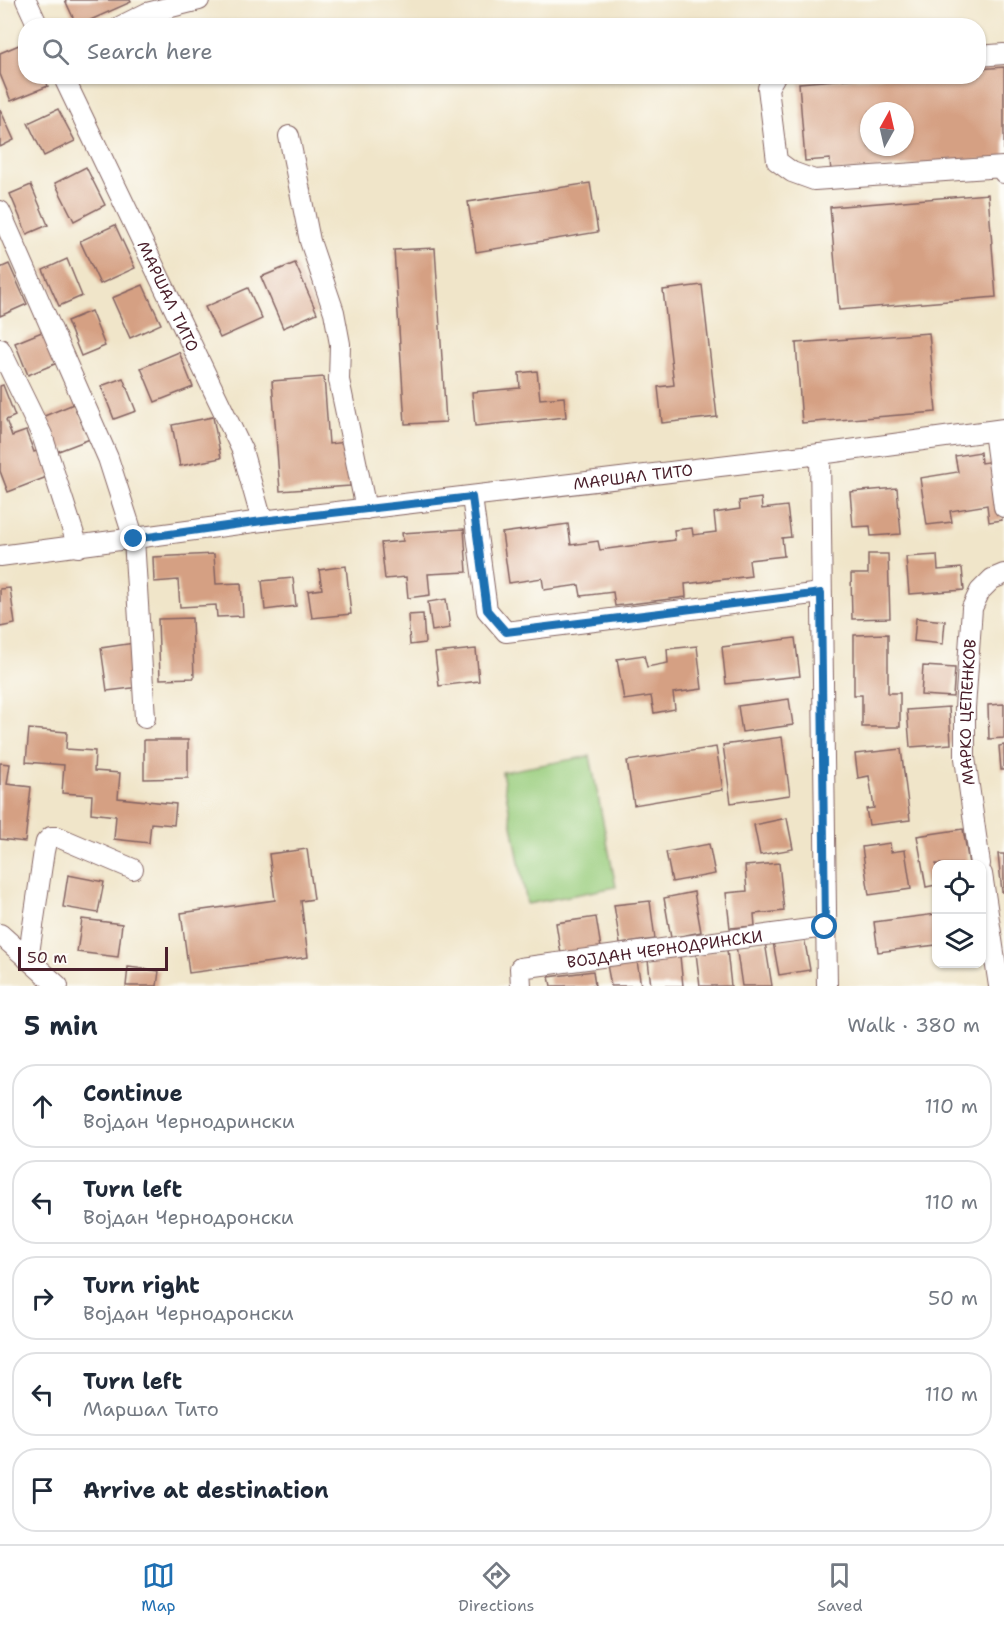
<!DOCTYPE html>
<html lang="en">
<head>
<meta charset="utf-8">
<style>
  body { margin:0; font-family:"Shantell Sans",sans-serif; background:#f2f2f3; color:#1f2937 }
  .controls { position:absolute; right:18px; bottom:18px; display:grid; overflow:hidden; border-radius:12px; box-shadow:0 2px 4px #0004 }
  .controls button { width:54px; height:54px; display:grid; place-items:center; padding:0; border:0; border-bottom:2px solid #e0e1e3; background:#fff; color:#1f2937; font:30px sans-serif }
  .compass { position:absolute; left:860px; top:102px; width:54px; height:54px; border-radius:50%; background:#fff; box-shadow:0 2px 4px #0004; rotate:8deg }
  .scale { position:absolute; left:18px; bottom:15px; width:150px; box-sizing:border-box; padding-left:6px; border:3px solid #4a1f2b; border-top:0; font-size:16px; line-height:21px; white-space:nowrap; color:#4a1f2b; -webkit-text-stroke:4px #fdfcf7; paint-order:stroke }
  .stop { position:absolute; width:18px; height:18px; margin:-14px; border:4px solid #1f6fb2; border-radius:50%; background:#fff }
  .stop.end { background:#1f6fb2; border-color:#fff; box-shadow:0 2px 6px #0008 }
  .list { margin:0; padding:0; list-style:none }
  h2 { display:flex; justify-content:space-between; align-items:center; height:78px; margin:0; padding:0 24px; font-size:26px }
  h2 small { font-size:20px; font-weight:400; color:#747a83 }
  .list li { display:grid; grid-template-columns:39px 1fr auto; gap:18px; align-items:center; box-sizing:border-box; height:84px; margin:0 12px 12px; padding:0 12px; border:2px solid #e0e1e3; border-radius:24px }
  .list b { display:block; font-size:22px; white-space:nowrap }
  .list p { margin:0; font-size:20px; white-space:nowrap; color:#747a83 }
  .list em { font-size:20px; font-style:normal; color:#747a83 }
  .icon { flex:none; width:33px; height:33px; fill:none; stroke:currentColor; stroke-width:2; stroke-linecap:round; stroke-linejoin:round }
  .map { position:relative; flex:none; width:1004px; height:986px; overflow:hidden }
  .search { position:absolute; background:#fff; box-shadow:0 2px 4px #0004; left:18px; right:18px; top:18px; height:66px; display:flex; align-items:center; gap:15px; box-sizing:border-box; padding:0 21px; border-radius:24px; color:#747a83; font-size:22px }
  .sheet { height:558px; background:#fff }
  nav { display:flex; justify-content:space-around; align-items:center; box-sizing:border-box; height:84px; border-top:2px solid #e0e1e3; background:#fff; font-size:16px; color:#747a83 }
  nav a { display:grid; justify-items:center; gap:3px }
  nav .on { color:#1f6fb2 }
  .map>svg:first-child { display:block }
</style>
</head>
<body>
<div class="map">
<svg width="1004" height="986" viewBox="0 0 1004 986">
  <rect width="100%" height="100%" fill="#fdfcf7"/>
  <filter id="ink" filterUnits="userSpaceOnUse"><feTurbulence type="fractalNoise" baseFrequency=".0167" numOctaves="2"/><feDisplacementMap in="SourceGraphic" scale="12" xChannelSelector="R" yChannelSelector="G"/><feConvolveMatrix kernelMatrix="1 2 1 2 8 2 1 2 1" color-interpolation-filters="sRGB"/></filter>
  <filter id="wash" filterUnits="userSpaceOnUse"><feTurbulence type="fractalNoise" baseFrequency=".008" numOctaves="4" result="noise"/><feDisplacementMap in="SourceGraphic" scale="24" xChannelSelector="R" yChannelSelector="G"/><feGaussianBlur stdDeviation="1.35" result="paint"/><feColorMatrix in="noise" values="0 0 0 0 0 0 0 0 0 0 0 0 0 0 0 0 0 1.4 0 .05"/><feComposite in="paint" operator="in"/></filter>
  <g filter="url(#wash)">
    <rect width="100%" height="100%" fill="#f0e5c9"/>
    <polygon fill="#99cd7d" stroke="#727654" stroke-width="1.5" points="590,756 616,887 527,904 502,772"/>
    <g id="blocks">
      <g fill="#d5a083" fill-rule="evenodd">
        <polygon points="65,0 130,0 131,2 77,26"/>
        <polygon points="26,42 26,76 44,76 48,86 11,101 0,74 0,53"/>
        <path d="M 1004,67 L 1004,158 L 831,172 L 830,159 L 805,161 L 799,83 L 884,76 L 978,76 L 978,69 ZM 869,111 L 905,111 L 905,147 L 869,147 Z"/>
        <polygon points="0,109 14,140 0,147"/>
        <polygon points="58,109 75,141 44,156 28,123"/>
        <polygon points="86,167 105,205 74,221 55,183"/>
        <polygon points="590,183 598,232 476,252 468,202"/>
        <polygon points="31,185 48,225 27,234 10,194"/>
        <polygon points="988,194 996,297 839,310 830,207"/>
        <polygon points="115,225 135,268 100,284 80,241"/>
        <polygon points="435,248 446,422 405,424 394,250"/>
        <polygon points="67,259 82,296 59,306 43,270"/>
        <polygon points="295,263 317,313 283,328 261,277"/>
        <polygon points="9,264 27,304 0,316 0,268"/>
        <polygon points="143,285 161,324 130,338 112,298"/>
        <polygon points="702,285 717,417 662,423 658,387 674,385 663,290"/>
        <polygon points="248,288 262,319 220,338 205,307"/>
        <polygon points="91,311 105,346 81,356 67,321"/>
        <polygon points="49,329 62,361 28,375 15,343"/>
        <polygon points="929,333 936,412 802,423 796,343"/>
        <polygon points="179,352 193,387 155,402 141,368"/>
        <polygon points="537,371 540,399 564,397 566,417 475,426 472,392 520,388 519,373"/>
        <polygon points="324,377 329,444 347,442 350,486 280,491 272,381"/>
        <polygon points="123,378 136,411 114,419 101,386"/>
        <polygon points="3,385 15,416 6,420 12,436 26,431 34,452 42,449 52,475 8,492 0,471 0,386"/>
        <polygon points="76,403 90,439 56,452 42,417"/>
        <polygon points="213,417 221,458 180,466 172,425"/>
        <polygon points="980,452 981,463 993,461 1002,520 989,522 987,505 950,511 952,522 927,525 920,478 958,472 955,456"/>
        <polygon points="897,488 901,534 871,536 870,526 853,527 850,492"/>
        <polygon points="761,498 762,509 787,506 791,537 782,538 784,556 749,560 751,576 685,584 686,597 615,606 613,592 581,596 579,585 544,590 542,578 509,583 502,533 568,524 571,545 598,541 600,550 675,540 674,530 692,528 693,535 716,532 714,513 740,509 739,501"/>
        <polygon points="464,529 467,572 428,574 430,595 408,598 406,577 385,579 381,543 403,541 402,533"/>
        <polygon points="214,554 216,584 241,583 243,616 217,617 216,605 180,607 178,580 154,582 153,557"/>
        <polygon points="868,554 888,554 890,618 852,619 851,574 868,574"/>
        <polygon points="937,555 938,570 962,568 964,590 909,594 906,557"/>
        <polygon points="346,566 351,614 312,618 308,591 322,589 319,570"/>
        <polygon points="293,578 296,606 265,610 262,581"/>
        <polygon points="10,588 15,624 0,627 0,589"/>
        <polygon points="446,599 450,628 432,631 428,602"/>
        <polygon points="423,614 425,643 410,645 408,615"/>
        <polygon points="192,618 194,678 160,679 158,619"/>
        <polygon points="916,618 945,621 943,644 914,641"/>
        <polygon points="888,634 888,693 900,693 900,727 862,727 862,695 854,695 854,635"/>
        <polygon points="795,638 800,676 726,684 722,647"/>
        <polygon points="134,643 140,687 107,691 101,648"/>
        <polygon points="697,646 702,689 673,693 675,709 654,713 651,696 624,700 617,659 644,655 647,667 668,663 667,649"/>
        <polygon points="476,649 479,681 439,686 435,653"/>
        <polygon points="923,666 955,668 953,697 921,695"/>
        <polygon points="789,699 793,725 742,732 738,706"/>
        <polygon points="1004,704 1004,738 989,739 988,705"/>
        <polygon points="949,707 951,744 910,747 907,710"/>
        <polygon points="29,729 67,732 66,749 95,751 94,771 120,773 118,798 176,804 174,825 151,823 149,843 114,839 116,816 91,813 92,795 62,793 64,765 26,762"/>
        <polygon points="782,737 790,795 731,803 723,745"/>
        <polygon points="144,740 188,740 188,778 144,779"/>
        <polygon points="1004,745 1004,770 1001,770 999,746"/>
        <polygon points="716,747 723,790 634,805 627,761"/>
        <polygon points="901,749 910,820 869,825 866,809 874,808 869,776 858,778 855,754"/>
        <polygon points="0,763 10,764 7,784 31,787 25,842 0,839"/>
        <polygon points="787,818 793,849 760,855 754,825"/>
        <polygon points="963,829 969,864 936,864 936,885 926,887 917,836"/>
        <polygon points="890,843 891,852 905,850 911,889 869,895 862,847"/>
        <polygon points="709,844 715,874 672,882 666,852"/>
        <polygon points="307,849 314,899 301,901 308,957 189,973 181,913 275,900 269,854"/>
        <polygon points="998,854 1004,854 1004,892 1002,892"/>
        <polygon points="779,863 784,911 754,914 755,926 730,928 726,893 747,891 745,866"/>
        <polygon points="68,875 104,882 98,913 63,907"/>
        <polygon points="694,892 701,932 671,938 664,898"/>
        <polygon points="650,901 655,939 620,944 614,905"/>
        <polygon points="936,914 936,945 878,952 874,922"/>
        <polygon points="596,917 601,948 561,954 556,923"/>
        <polygon points="82,919 122,924 118,957 77,952"/>
        <polygon points="804,937 810,970 779,975 773,942"/>
        <polygon points="765,942 772,986 742,986 736,946"/>
        <polygon points="727,950 731,986 700,986 696,953"/>
        <polygon points="680,956 683,986 651,986 648,960"/>
        <polygon points="637,961 641,986 611,986 607,965"/>
        <polygon points="128,967 159,971 157,986 126,986"/>
        <polygon points="593,971 595,986 551,986 549,977"/>
      </g>
    </g>
  </g>
  <g filter="url(#ink)">
    <use href="#blocks" fill-opacity="0" stroke="#846462" stroke-width="1.5"/>
    <g fill="none" stroke-linecap="round" stroke-linejoin="round">
      <g stroke="#846462" stroke-width="22">
        <g id="minor">
          <polyline points="26,0 38,26"/>
          <polyline points="121,26 147,13 199,0"/>
          <polyline points="978,56 1004,54"/>
          <path id="s1" d="M 63,76 L 242,450 L 262,521"/>
          <polyline points="775,76 768,88 777,161 792,172 814,180 1003,167 1004,173"/>
          <polyline points="289,136 310,241 334,312 340,344 339,380 366,509"/>
          <polyline points="0,211 108,458 134,539 145,718"/>
          <polyline points="0,349 42,435 78,547"/>
          <polyline points="994,431 1004,507"/>
          <polyline points="820,454 827,986"/>
          <polyline points="472,497 487,610 506,632 821,593"/>
          <path id="s2" d="M 0,556 L 262,521 L 820,454 L 1004,429"/>
          <path id="s3" d="M 980,864 L 965,758 L 965,708 L 972,608 L 980,591 L 992,579 L 1004,574"/>
          <polyline points="982,874 999,986"/>
          <polyline points="0,934 58,986"/>
          <polyline points="28,960 44,851 46,842 51,837 58,837 133,869"/>
          <path id="s4" d="M 521,986 L 520,968 L 825,927"/>
        </g>
      </g>
      <use href="#minor" stroke="#fff" stroke-width="20"/>
    </g>
  </g>
  <g fill="none" stroke-linecap="round" stroke-linejoin="round" filter="url(#ink)">
    <polyline stroke="#1f6fb2" stroke-width="8" points="134,539 262,521 472,497 487,610 506,632 821,593 825,927"/>
  </g>
  <g text-anchor="middle" stroke-width="5" stroke-linejoin="round" paint-order="stroke">
    <g font-size="16" fill="#4a1f2b" stroke="#fdfcf7">
      <text dy="6" stroke="none"><textPath href="#s1" startOffset="244">МАРШАЛ ТИТО</textPath></text>
      <text dy="6" stroke="none"><textPath href="#s2" startOffset="638">МАРШАЛ ТИТО</textPath></text>
      <text dy="6" stroke="none"><textPath href="#s3" startOffset="153">МАРКО ЦЕПЕНКОВ</textPath></text>
      <text dy="6" stroke="none"><textPath href="#s4" startOffset="164">ВОЈДАН ЧЕРНОДРИНСКИ</textPath></text>
    </g>
  </g>
</svg>
<div class="controls">
<button><svg class="icon" aria-label="locate" viewBox="0 0 24 24"><circle cx="12" cy="12" r="6"/><path d="M12 2v4M12 18v4M2 12h4M18 12h4"/></svg></button>
<button><svg class="icon" aria-label="layers" viewBox="0 0 24 24"><path d="M12 4l9 5-9 5-9-5zM3 14l9 5 9-5"/></svg></button>
</div>
<svg class="compass" viewBox="-18 -18 36 36"><path d="M0-13l5 13h-10z" fill="#e53935"/><path d="M0 13l5-13h-10z" fill="#747a83"/></svg>
<div class="scale">50 m</div>
<div class="stop" style="left:825px;top:927px"></div>
<div class="stop end" style="left:134px;top:539px"></div>
<div class="search"><svg class="icon" aria-label="search" viewBox="0 0 24 24"><circle cx="10" cy="10" r="6"/><path d="M15 15l6 6"/></svg>Search here</div>
</div>
<section class="sheet">
<h2>5 min<small>Walk · 380 m</small></h2>
<ul class="list">
<li><svg class="icon" aria-label="ahead" viewBox="0 0 24 24"><path d="M12 20V5M6 11l6-6 6 6"/></svg><div><b>Continue</b><p>Војдан Чернодрински</p></div><em>110 m</em></li>
<li><svg class="icon" aria-label="left" viewBox="0 0 24 24"><path d="M17 20v-9H6M10 6l-5 5 5 5"/></svg><div><b>Turn left</b><p>Војдан Чернодронски</p></div><em>110 m</em></li>
<li><svg class="icon" aria-label="right" viewBox="0 0 24 24"><path d="M7 20v-9h11M14 6l5 5-5 5"/></svg><div><b>Turn right</b><p>Војдан Чернодронски</p></div><em>50 m</em></li>
<li><svg class="icon" aria-label="left" viewBox="0 0 24 24"><path d="M17 20v-9H6M10 6l-5 5 5 5"/></svg><div><b>Turn left</b><p>Маршал Тито</p></div><em>110 m</em></li>
<li><svg class="icon" aria-label="arrive" viewBox="0 0 24 24"><path d="M6 21V4h12l-3 4 3 4H6"/></svg><div><b>Arrive at destination</b></div></li>
</ul>
</section>
<nav>
<a class="on"><svg class="icon" aria-label="map" viewBox="0 0 24 24"><path d="M3 6l6-2 6 2 6-2v14l-6 2-6-2-6 2zM9 4v14M15 6v14"/></svg>Map</a>
<a><svg class="icon" aria-label="directions" viewBox="0 0 24 24"><path d="M12 3l9 9-9 9-9-9zM9 14v-3h6M13 9l2 2-2 2"/></svg>Directions</a>
<a><svg class="icon" aria-label="saved" viewBox="0 0 24 24"><path d="M7 4h10v16l-5-4-5 4z"/></svg>Saved</a>
</nav>
</body>
</html>
